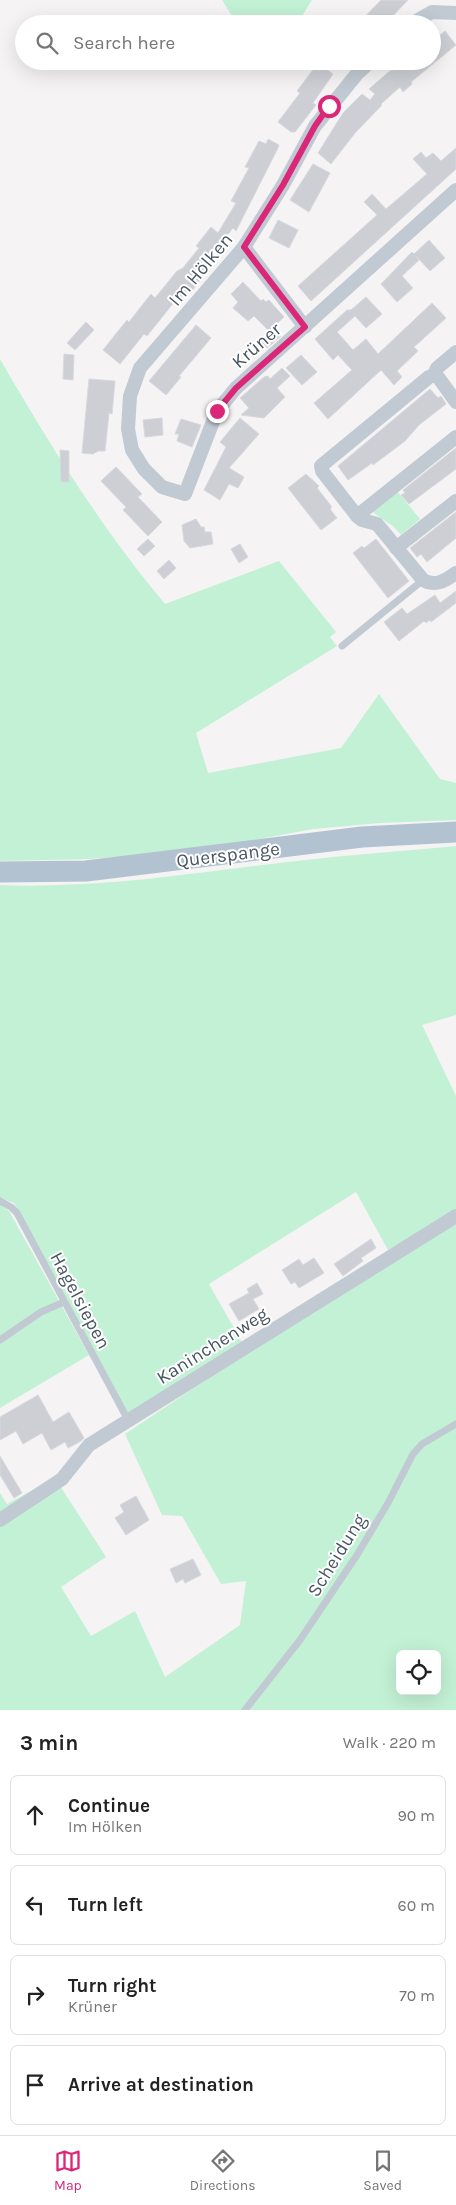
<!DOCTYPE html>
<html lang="en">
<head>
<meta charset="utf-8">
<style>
  body { margin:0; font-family:Karla,sans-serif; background:#f6f6f6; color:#222 }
  .controls { position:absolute; right:15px; bottom:15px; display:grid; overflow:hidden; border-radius:8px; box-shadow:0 5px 20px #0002 }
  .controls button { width:45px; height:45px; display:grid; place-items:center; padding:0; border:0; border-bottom:1px solid #e0e0e0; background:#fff; color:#222; font:25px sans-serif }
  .stop { position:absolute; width:15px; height:15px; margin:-11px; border:4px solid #db2777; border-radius:50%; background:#fff }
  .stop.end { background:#db2777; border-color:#fff; box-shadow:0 1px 5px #0008 }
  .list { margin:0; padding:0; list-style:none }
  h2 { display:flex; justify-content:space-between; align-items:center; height:65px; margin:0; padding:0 20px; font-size:21px }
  h2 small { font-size:16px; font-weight:400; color:#767676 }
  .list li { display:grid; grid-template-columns:32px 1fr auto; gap:15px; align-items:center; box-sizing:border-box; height:80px; margin:0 10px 10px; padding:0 10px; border:1px solid #e0e0e0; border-radius:8px }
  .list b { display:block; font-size:19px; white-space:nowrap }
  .list p { margin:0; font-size:16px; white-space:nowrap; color:#767676 }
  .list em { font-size:16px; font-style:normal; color:#767676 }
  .icon { flex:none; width:28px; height:28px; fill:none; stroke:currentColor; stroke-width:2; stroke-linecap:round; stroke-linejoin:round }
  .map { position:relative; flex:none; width:456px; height:1710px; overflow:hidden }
  .search { position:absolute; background:#fff; box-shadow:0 5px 20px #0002; left:15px; right:15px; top:15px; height:55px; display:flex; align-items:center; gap:12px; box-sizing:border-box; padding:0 18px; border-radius:28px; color:#767676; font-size:19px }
  .sheet { height:425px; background:#fff }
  nav { display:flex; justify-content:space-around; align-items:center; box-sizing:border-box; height:70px; border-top:1px solid #e0e0e0; background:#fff; font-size:14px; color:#767676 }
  nav a { display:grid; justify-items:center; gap:2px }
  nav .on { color:#db2777 }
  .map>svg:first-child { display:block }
</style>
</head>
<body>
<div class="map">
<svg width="456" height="1710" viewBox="0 0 456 1710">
  <rect width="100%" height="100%" fill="#f5f3f3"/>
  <g fill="#c3f1d5" fill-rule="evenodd">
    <polygon points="222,0 312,0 297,24 237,24"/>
    <path d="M 0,359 C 49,444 102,529 165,604 L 279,561 L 336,632 L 330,637 L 337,646 L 196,733 L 208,773 L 341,748 L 379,694 L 440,779 L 456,783 L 456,820 L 380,823 L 313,829 L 195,851 L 89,859 L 0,861 Z"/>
    <polygon points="397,491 420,519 401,535 394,527 374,513 372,506"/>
    <path d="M 456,846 L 456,1015 L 422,1025 L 456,1096 L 456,1211 L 388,1250 L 356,1192 L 209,1284 L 243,1344 L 127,1417 L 14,1203 L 0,1198 L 0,885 C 91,889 181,875 271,864 C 333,856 394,852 456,846 Z"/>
    <polygon points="0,1204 9,1211 89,1355 0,1408"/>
    <path d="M 456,1220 L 456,1710 L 0,1710 L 0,1493 L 7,1504 L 55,1478 L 106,1557 L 61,1587 L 91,1636 L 135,1611 L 165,1677 L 240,1625 L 246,1581 L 221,1584 L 182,1516 L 162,1515 L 125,1434 L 294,1321 ZM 400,1654 L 437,1654 L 437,1691 L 400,1691 Z"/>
  </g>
  <g fill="#cdcfd5" stroke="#d7d9de">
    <polygon points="381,0 408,0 385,24 358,24"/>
    <polygon points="445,31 456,45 411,82 412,84 403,92 400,87 381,104 382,105 355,133 331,164 318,153 343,113 362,94 370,100 375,94 369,89 391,70 392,71 404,61 432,61 432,42"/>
    <polygon points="315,67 320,71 324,67 333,74 313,103 316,105 295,132 291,132 278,122 300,93 297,91"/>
    <polygon points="268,139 279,145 277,150 236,231 233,228 210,257 214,260 190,294 187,291 181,298 179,296 147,336 144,334 120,364 103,350 127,320 129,322 151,294 155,298 177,271 183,268 199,248 196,246 211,227 218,233 236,203 231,201 249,168 245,167 259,141 266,144"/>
    <polygon points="456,148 456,169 311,301 298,286 377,215 364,202 372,194 386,209 427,174 413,159 421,152 426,158 433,153 441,161"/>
    <polygon points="313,164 330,173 309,212 290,200"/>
    <polygon points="278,220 298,230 289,248 269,238"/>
    <polygon points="429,240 445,258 430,271 416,256 419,260 402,276 413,288 397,302 381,284 412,252 414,254"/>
    <polygon points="243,282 261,301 263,299 266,302 269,300 284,317 269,331 254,316 248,321 233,308 238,302 231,294"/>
    <polygon points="366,297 382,314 366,328 355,316 337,332 353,350 366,339 378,354 432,303 446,318 414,347 418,351 397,371 402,377 394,385 381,370 328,419 314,403 352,370 338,355 333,360 315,339 347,310 351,310"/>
    <polygon points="86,322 94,330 75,350 67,343"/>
    <polygon points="196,325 211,338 179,376 181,377 166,395 149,381"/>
    <polygon points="274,329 281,336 267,348 261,342"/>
    <polygon points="64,354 74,355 73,380 63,379"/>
    <polygon points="301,355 317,372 302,385 286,368"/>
    <polygon points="282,368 290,376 277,388 285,397 264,418 241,415 249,408 240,398 264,377 268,376 270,379"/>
    <polygon points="89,379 115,381 112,414 109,413 105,451 98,451 93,454 82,453"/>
    <polygon points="430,389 438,398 441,396 446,404 419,425 405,441 373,465 372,463 348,480 338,466"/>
    <polygon points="162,418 163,435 145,437 143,420"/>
    <polygon points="240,418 259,434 229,468 244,477 238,488 229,484 220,500 204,490 226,447 220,442"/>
    <polygon points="181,419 201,425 192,447 177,441 179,434 175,434"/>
    <polygon points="456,448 456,469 409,504 401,495 405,493 403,490"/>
    <polygon points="60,450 69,451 69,482 61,482"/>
    <polygon points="116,467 142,494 138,497 162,522 148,536 123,510 126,507 101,481"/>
    <polygon points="306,474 319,486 317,488 332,507 330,509 337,518 321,530 288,488"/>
    <polygon points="456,512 456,538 427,562 421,554 417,557 410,548"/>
    <polygon points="196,519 201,527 204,527 205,532 211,532 213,544 190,548 184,541 182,525"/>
    <polygon points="148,539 155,546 144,556 137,549"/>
    <polygon points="376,539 409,581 388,598 353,553 362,546 364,548"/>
    <polygon points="240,544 248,557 239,563 231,549"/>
    <polygon points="169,560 176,568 164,579 157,571"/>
    <polygon points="456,591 456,603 431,622 430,620 426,623 424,621 399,641 384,622 402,608 407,614 435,595 440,603"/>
    <polygon points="371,1239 376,1248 361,1258 363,1261 343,1276 334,1264"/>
    <polygon points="314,1258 324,1273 299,1288 295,1282 291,1284 282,1270 299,1259 303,1265"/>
    <polygon points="257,1283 263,1294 253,1299 259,1309 239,1321 229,1304 249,1293 247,1289"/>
    <polygon points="38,1395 53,1422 69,1412 84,1438 81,1441 68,1448 65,1442 51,1450 42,1433 23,1444 16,1431 0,1440 0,1417"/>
    <polygon points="0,1456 22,1493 14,1498 0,1475"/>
    <polygon points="136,1496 149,1520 126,1535 115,1518 124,1512 120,1505"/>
    <polygon points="193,1559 201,1575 185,1583 183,1579 176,1583 170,1569"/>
  </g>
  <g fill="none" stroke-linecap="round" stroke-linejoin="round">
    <g stroke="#c1cad2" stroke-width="7">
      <polyline points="342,646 423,580"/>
      <polyline points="0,1201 11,1207 17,1213 128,1420"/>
      <polyline points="0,1340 41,1312 64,1302"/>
      <polyline points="245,1710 300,1640 357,1555 388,1503 413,1454 422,1444 456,1424"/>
    </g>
    <g stroke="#c1cad2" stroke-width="14">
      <polyline points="411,24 432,12 456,13"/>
      <polyline points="371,61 356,75 315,126 283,185 244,247 140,368 130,396 128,429 132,450 144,469 162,487 185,494 217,411 236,388 456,190"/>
      <polyline points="244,247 305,327"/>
      <polyline points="434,375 437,368 456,352"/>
      <path d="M 456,402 L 438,377 L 434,375 L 429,377 L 321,466 L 322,471 L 357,516 L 362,520 L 377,524 L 423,580 C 435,587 445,581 456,573"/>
      <polyline points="357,516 456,437"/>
      <polyline points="396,548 456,501"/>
      <polyline points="0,1520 62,1479 89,1445 456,1216"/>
    </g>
    <polyline stroke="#b3c2d1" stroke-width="21" points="0,872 86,871 362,837 456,832"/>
  </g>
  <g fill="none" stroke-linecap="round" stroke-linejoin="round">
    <polyline stroke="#db2777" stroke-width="6" points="217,411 236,388 305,327 244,247 283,185 315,126 329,106"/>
  </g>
  <g text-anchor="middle" stroke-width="4" stroke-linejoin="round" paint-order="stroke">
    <g font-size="19" fill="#4a5661" stroke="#fff">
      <text transform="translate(200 269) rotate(-50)" y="7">Im Hölken</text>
      <text transform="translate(256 345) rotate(-41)" y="7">Krüner</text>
      <text transform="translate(228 854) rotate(-7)" y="7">Querspange</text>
      <text transform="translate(81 1300) rotate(62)" y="7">Hagelsiepen</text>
      <text transform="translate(212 1345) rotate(-32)" y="7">Kaninchenweg</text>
      <text transform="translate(336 1555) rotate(-58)" y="7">Scheidung</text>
    </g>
  </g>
</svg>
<div class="controls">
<button><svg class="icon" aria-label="locate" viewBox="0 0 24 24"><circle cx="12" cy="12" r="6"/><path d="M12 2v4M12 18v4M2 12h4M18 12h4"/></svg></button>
</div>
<div class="stop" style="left:329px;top:106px"></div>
<div class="stop end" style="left:217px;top:411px"></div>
<div class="search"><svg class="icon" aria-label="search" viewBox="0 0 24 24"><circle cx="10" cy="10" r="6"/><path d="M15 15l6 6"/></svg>Search here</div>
</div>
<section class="sheet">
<h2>3 min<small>Walk · 220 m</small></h2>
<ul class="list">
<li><svg class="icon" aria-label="ahead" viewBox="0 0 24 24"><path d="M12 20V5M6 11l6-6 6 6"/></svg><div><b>Continue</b><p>Im Hölken</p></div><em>90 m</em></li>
<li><svg class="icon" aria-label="left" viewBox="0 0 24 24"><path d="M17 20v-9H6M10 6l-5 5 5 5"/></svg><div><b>Turn left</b></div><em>60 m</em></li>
<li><svg class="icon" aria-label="right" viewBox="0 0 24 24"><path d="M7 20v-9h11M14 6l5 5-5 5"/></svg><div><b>Turn right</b><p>Krüner</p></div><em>70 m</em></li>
<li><svg class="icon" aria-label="arrive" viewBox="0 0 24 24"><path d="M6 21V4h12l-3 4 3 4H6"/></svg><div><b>Arrive at destination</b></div></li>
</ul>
</section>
<nav>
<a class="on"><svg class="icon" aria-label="map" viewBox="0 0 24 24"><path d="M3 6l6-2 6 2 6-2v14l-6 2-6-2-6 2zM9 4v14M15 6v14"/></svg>Map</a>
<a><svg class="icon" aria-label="directions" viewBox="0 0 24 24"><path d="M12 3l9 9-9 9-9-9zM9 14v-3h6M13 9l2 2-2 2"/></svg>Directions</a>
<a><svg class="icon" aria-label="saved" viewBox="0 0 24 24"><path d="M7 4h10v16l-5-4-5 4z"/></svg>Saved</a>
</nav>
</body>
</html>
